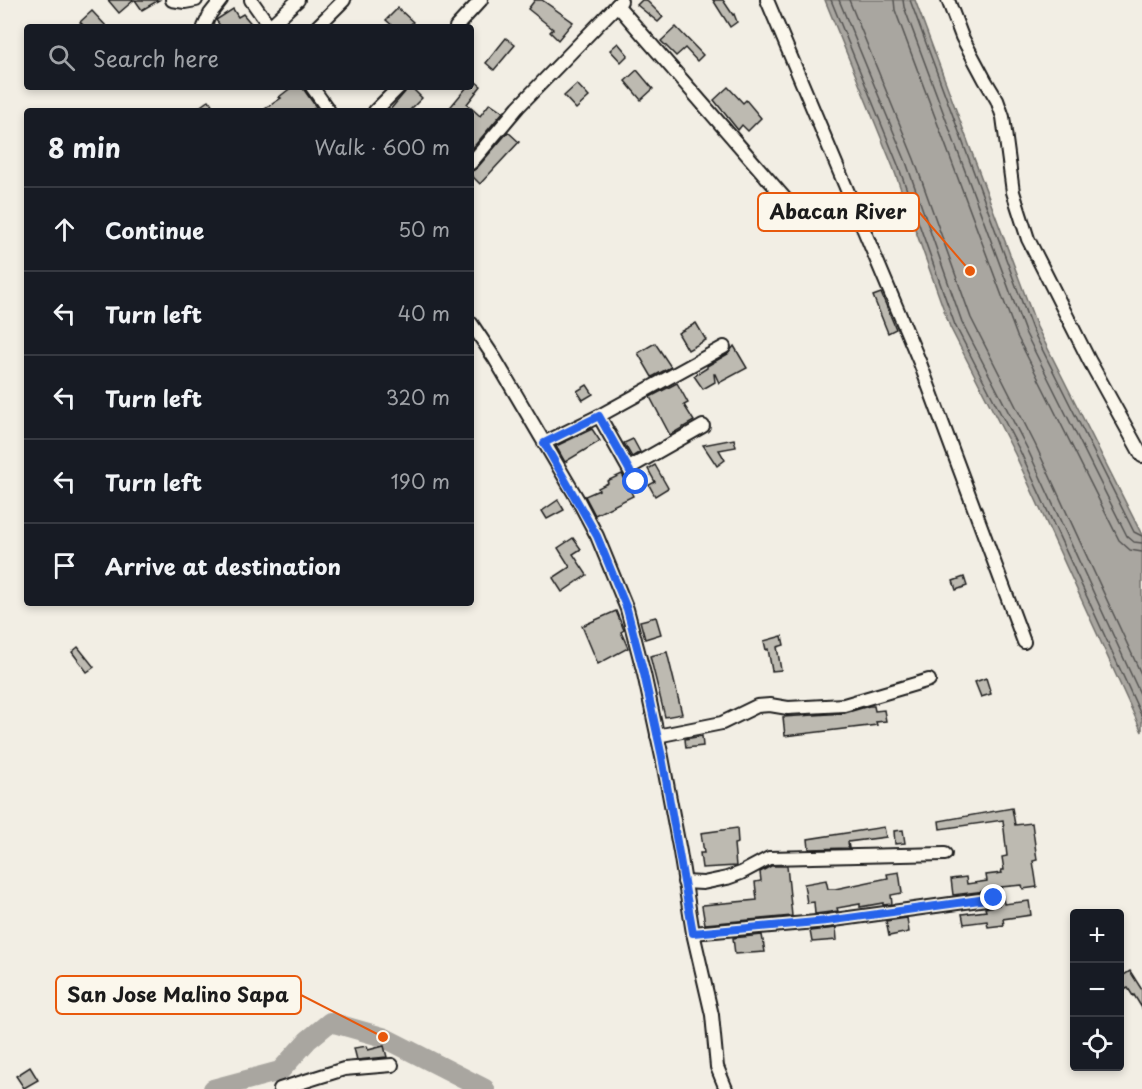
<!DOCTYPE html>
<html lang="en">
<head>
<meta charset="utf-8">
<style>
  body { margin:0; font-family:"Playpen Sans",sans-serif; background:#20242c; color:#f1f3f6 }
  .controls { position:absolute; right:18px; bottom:18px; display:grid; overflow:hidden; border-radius:6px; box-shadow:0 3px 9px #0003 }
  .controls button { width:54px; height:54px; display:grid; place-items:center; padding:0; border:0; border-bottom:2px solid #363941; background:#171b24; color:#f1f3f6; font:30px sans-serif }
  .stop { position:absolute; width:18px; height:18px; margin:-14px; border:4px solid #2563eb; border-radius:50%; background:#fff }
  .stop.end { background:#2563eb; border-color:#fff; box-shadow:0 2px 6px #0008 }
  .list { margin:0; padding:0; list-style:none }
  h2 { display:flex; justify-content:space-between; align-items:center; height:78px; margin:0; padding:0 24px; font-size:26px }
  h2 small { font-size:20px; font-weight:400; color:#9ea1a6 }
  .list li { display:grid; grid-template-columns:39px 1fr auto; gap:18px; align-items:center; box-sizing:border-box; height:84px; padding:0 24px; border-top:2px solid #363941 }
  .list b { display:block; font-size:22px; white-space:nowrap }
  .list em { font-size:20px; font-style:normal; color:#9ea1a6 }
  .icon { flex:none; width:33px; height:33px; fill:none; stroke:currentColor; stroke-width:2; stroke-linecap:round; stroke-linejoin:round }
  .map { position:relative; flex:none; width:1142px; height:1089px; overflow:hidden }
  .search { position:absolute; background:#171b24; box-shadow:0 3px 9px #0003; left:24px; top:24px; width:450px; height:66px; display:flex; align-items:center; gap:15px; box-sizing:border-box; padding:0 21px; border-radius:6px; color:#9ea1a6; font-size:22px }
  .panel { position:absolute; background:#171b24; box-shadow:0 3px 9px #0003; left:24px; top:108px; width:450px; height:498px; border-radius:6px }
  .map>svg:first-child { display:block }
</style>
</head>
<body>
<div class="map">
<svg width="1142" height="1089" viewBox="0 0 1142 1089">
  <rect width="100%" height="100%" fill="#f2eee4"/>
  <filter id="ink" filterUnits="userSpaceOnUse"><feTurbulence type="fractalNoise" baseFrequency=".0167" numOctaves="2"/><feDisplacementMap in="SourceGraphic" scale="12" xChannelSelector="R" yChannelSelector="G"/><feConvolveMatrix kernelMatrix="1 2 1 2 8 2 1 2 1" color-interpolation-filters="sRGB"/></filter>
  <g filter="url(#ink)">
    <polygon fill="#a9a6a0" stroke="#716f6b" stroke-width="1.5" points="825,0 915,0 1037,327 1142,535 1142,732 1015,454 950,327 893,167"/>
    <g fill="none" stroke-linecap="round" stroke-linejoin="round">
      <g stroke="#545351" stroke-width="1.5">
        <polyline points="831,0 898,165 955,325 1020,451 1142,717"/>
        <polyline points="839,0 906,162 962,322 1027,448 1142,698"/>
        <polyline points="849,0 914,159 971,318 1035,444 1142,676"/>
        <polyline points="894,0 895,10 1017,336 1119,540 1130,550 1142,552"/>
        <polyline points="903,0 904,7 1025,332 1127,536 1134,542 1142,543"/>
        <polyline points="910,0 1032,329 1134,532 1142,536"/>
      </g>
      <polyline stroke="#a9a6a0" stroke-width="20" points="213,1089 280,1071 308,1040 330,1022 383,1037 485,1089"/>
    </g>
    <g fill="#bdbab1" stroke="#1c1c1c" stroke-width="1.5">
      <polygon points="108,0 134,0 119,13"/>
      <polygon points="135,0 159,0 142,10"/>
      <polygon points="535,0 542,0 573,22 558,40 550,32 553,29 528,9"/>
      <polygon points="642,0 646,0 663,17 658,22 637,5"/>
      <polygon points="713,0 723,0 733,15 734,14 737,22 730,27"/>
      <polygon points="398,8 413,22 408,27 394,27 386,20"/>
      <polygon points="233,9 238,17 243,14 254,27 221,27 216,20"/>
      <polygon points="92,11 107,27 85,27 80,22"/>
      <polygon points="676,27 703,55 697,61 685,48 676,56 661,41"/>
      <polygon points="506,38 515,45 494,70 486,63"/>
      <polygon points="618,43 628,55 621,62 610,50"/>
      <polygon points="637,70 653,89 641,100 625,81"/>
      <polygon points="471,78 481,86 467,104 480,116 490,103 503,112 471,150 471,111 447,111 467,87 471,87"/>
      <polygon points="577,84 589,97 576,109 564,96"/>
      <polygon points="292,87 302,87 316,107 310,111 262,111 281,98 279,97"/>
      <polygon points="407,87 411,87 422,98 409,111 389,111 405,92"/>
      <polygon points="728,87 743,103 746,100 761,118 748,131 742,125 738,130 714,100"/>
      <polygon points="209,100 216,111 194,111"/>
      <polygon points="508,132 519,142 480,184 471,175 471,172 477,168"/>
      <polygon points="881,293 896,329 888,333 873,296"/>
      <polygon points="696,323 706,340 688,350 678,333"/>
      <polygon points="655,343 671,367 652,377 638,353"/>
      <polygon points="734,346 747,368 719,383 715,374 714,374 715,382 703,389 694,376 707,368 707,366 728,354"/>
      <polygon points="677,383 688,403 684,405 694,421 670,435 650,397"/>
      <polygon points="587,385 593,394 583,400 577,391"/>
      <polygon points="592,429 600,441 565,462 556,446"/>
      <polygon points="633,439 640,452 632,457 624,443"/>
      <polygon points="734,439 736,447 719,450 725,460 717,466 703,445"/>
      <polygon points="655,465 668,488 655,496 649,485 655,482 648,469"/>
      <polygon points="622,474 633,496 595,515 585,496 599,490 598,488 608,483 607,481"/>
      <polygon points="558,500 564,510 547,519 542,511"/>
      <polygon points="573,538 581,549 573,554 587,575 562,592 553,578 570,567 558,548"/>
      <polygon points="964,577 967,586 956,590 953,581"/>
      <polygon points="616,611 624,630 621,632 628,648 598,664 582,626"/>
      <polygon points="656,617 661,634 645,639 640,621"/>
      <polygon points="782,636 784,645 777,647 781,670 772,671 768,649 766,650 764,641"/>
      <polygon points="78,647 94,667 87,672 72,652"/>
      <polygon points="667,652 682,714 665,717 650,656"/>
      <polygon points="986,678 991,694 981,697 975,682"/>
      <polygon points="869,706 874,706 875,711 884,710 886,721 876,722 877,725 785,736 783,717 845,713"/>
      <polygon points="702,736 703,746 686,748 685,739"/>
      <polygon points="1012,808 1015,825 1032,823 1037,860 1033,861 1037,887 1023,889 1022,885 1001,887 1004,904 1029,901 1031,915 1003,919 1004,925 988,927 987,921 964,924 962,914 986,911 985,908 999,905 1002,896 1000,893 993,890 953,895 951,879 966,877 967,884 987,881 986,875 1002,873 1001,870 1004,870 1002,857 1007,856 1003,820 940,829 939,821"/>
      <polygon points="884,827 886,837 848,842 849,848 809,849 808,839"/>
      <polygon points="737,828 738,843 734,844 736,866 702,868 700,853 704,853 701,833"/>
      <polygon points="903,830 905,843 895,844 894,831"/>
      <polygon points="771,866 787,866 792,916 705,924 702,906 703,905 757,900 755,882 761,881 760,872"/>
      <polygon points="899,872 902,893 891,895 892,904 883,905 883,903 860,907 860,904 837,908 838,911 815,914 814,902 807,903 804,884 826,880 828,889 835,889 888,878 887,874"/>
      <polygon points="907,918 909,932 889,936 886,921"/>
      <polygon points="836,928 837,940 812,942 810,931"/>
      <polygon points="762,935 765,952 735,954 733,938"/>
      <polygon points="1130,971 1142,990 1142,1008 1134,995 1133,996 1128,988 1126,989 1119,978"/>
      <polygon points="367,1046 368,1050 384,1046 387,1057 357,1060 354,1048"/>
      <polygon points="30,1067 38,1080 24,1088 16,1076"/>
    </g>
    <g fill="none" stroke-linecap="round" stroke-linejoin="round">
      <g stroke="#1c1c1c" stroke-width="16">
        <g id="minor">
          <polyline points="172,0 185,2 196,0"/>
          <polyline points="251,0 270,27"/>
          <polyline points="767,0 920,363 1024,642"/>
          <polyline points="948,0 962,37 985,80 997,100 1003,117 1013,192 1028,239 1089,360 1142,456"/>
          <polyline points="617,5 802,218"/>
          <polyline points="270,26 298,0"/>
          <polyline points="204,27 210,14 221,0"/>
          <polyline points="317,27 344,0"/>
          <polyline points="456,27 481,0"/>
          <polyline points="312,87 329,111"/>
          <polyline points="375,111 399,87"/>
          <polyline points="471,163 518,107 621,1"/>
          <polyline points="471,323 495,359 578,500 597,536 627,609 644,674 662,757 680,852 693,933 712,1015 717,1067 726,1089"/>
          <polyline points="599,416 636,482"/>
          <polyline points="544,443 599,416 724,347"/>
          <polyline points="629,468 703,426"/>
          <polyline points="657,736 722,723 757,706 770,705 788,708 844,705 929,680"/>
          <polyline points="684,882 703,883 727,878 741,873 769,858 945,854"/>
          <polyline points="693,933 827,921 994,898"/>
          <polyline points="280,1089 344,1069 392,1065"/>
        </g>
      </g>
      <use href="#minor" stroke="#fbf7ec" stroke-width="12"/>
    </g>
  </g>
  <g fill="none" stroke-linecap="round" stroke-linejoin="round" filter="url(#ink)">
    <polyline stroke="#2563eb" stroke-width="8" points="636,482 599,416 544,443 597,536 627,609 644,674 662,757 693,933 827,921 994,898"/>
  </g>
  <path fill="none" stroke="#e8590c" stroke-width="2" d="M970 271L919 212M383 1037L301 995"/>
  <g fill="#e8590c" stroke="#fbf7ec" stroke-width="2">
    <circle cx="970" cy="271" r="6"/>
    <circle cx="383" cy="1037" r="6"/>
  </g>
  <g fill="#fbf7ec" stroke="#e8590c" stroke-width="2">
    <rect x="758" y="193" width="161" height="38" rx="6"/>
    <rect x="56" y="976" width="245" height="38" rx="6"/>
  </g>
  <g font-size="20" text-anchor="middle" font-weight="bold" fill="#1c1c1c">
    <text x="838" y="219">Abacan River</text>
    <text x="178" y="1002">San Jose Malino Sapa</text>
  </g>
</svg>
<div class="controls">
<button>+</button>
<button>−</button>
<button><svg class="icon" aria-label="locate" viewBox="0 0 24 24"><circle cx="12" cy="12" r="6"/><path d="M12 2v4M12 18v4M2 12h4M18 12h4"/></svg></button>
</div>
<div class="stop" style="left:636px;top:482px"></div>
<div class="stop end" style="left:994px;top:898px"></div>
<div class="search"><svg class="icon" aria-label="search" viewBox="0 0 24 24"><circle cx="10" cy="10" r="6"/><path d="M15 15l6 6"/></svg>Search here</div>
<section class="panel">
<h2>8 min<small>Walk · 600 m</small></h2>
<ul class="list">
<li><svg class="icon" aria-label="ahead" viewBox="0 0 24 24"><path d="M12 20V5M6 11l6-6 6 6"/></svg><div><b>Continue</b></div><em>50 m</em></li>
<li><svg class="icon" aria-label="left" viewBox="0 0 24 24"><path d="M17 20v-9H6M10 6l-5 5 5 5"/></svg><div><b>Turn left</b></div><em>40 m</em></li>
<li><svg class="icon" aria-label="left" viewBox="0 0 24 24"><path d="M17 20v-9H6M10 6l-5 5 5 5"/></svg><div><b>Turn left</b></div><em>320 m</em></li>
<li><svg class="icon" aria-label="left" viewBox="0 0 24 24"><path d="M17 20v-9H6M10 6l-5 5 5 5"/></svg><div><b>Turn left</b></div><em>190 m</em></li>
<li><svg class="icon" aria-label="arrive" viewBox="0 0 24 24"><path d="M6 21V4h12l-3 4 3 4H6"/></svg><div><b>Arrive at destination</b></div></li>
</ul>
</section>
</div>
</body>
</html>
